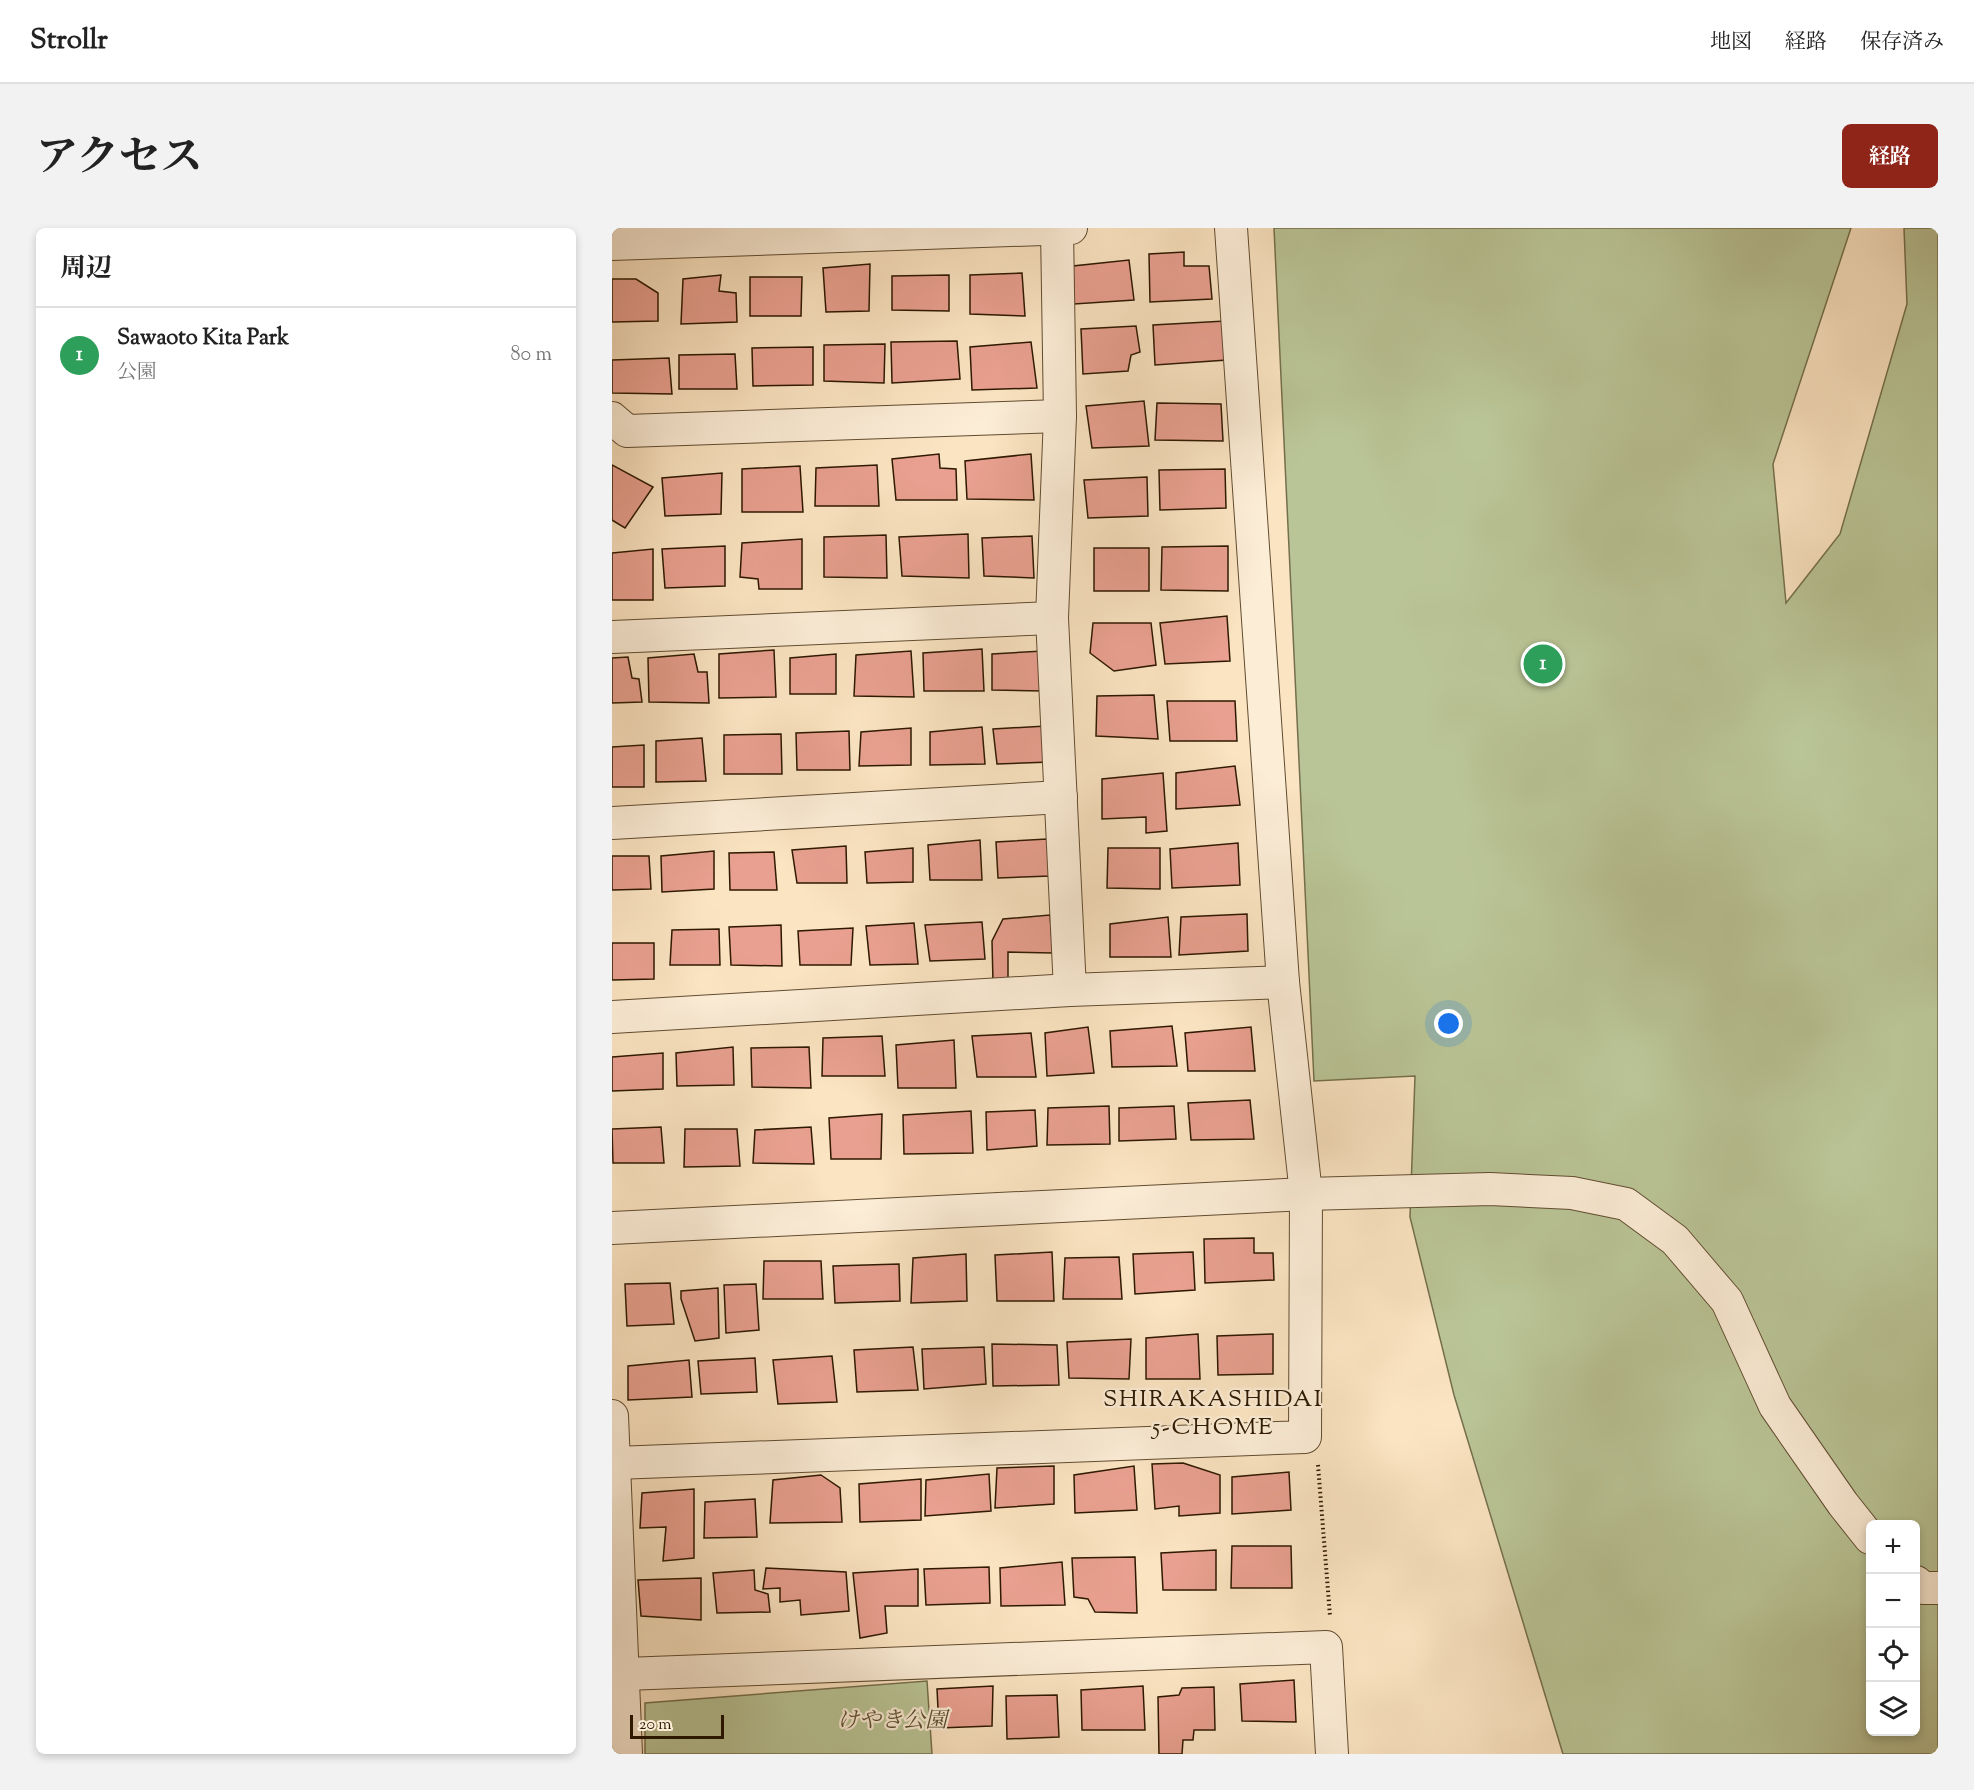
<!DOCTYPE html>
<html lang="ja">
<head>
<meta charset="utf-8">
<style>
  body { margin:0; font-family:"Sorts Mill Goudy","Noto Serif JP",serif; background:#f2f2f2; color:#222 }
  .controls { position:absolute; right:18px; bottom:18px; display:grid; overflow:hidden; border-radius:9px; box-shadow:0 3px 9px #0003 }
  .controls button { width:54px; height:54px; display:grid; place-items:center; padding:0; border:0; border-bottom:2px solid #e0e0e0; background:#fff; color:#222; font:30px sans-serif }
  .scale { position:absolute; left:18px; bottom:15px; width:94px; box-sizing:border-box; padding-left:6px; border:3px solid #2e1900; border-top:0; font-size:16px; line-height:21px; white-space:nowrap; color:#2e1900; -webkit-text-stroke:4px #fcedd7; paint-order:stroke }
  .you { position:absolute; left:837px; top:796px; width:21px; height:21px; margin:-15px; border:4px solid #fff; border-radius:50%; background:#1a73e8; box-shadow:0 0 0 9px #1a73e833 }
  .badge { display:grid; place-items:center; width:39px; height:39px; border-radius:50%; background:#8f2418; color:#fff; font-size:20px; font-weight:700 }
  .pin { position:absolute; translate:-50% -50%; border:3px solid #fff; box-shadow:0 2px 6px #0006 }
  .list { margin:0; padding:0; list-style:none }
  h2 { display:flex; justify-content:space-between; align-items:center; height:78px; margin:0; padding:0 24px; font-size:26px }
  h2 small { font-size:20px; font-weight:400; color:#767676 }
  .list li { display:grid; grid-template-columns:39px 1fr auto; gap:18px; align-items:center; box-sizing:border-box; height:96px; padding:0 24px; border-top:2px solid #e0e0e0 }
  .list b { display:block; font-size:22px; white-space:nowrap }
  .list p { margin:0; font-size:20px; white-space:nowrap; color:#767676 }
  .list em { font-size:20px; font-style:normal; color:#767676 }
  .icon { flex:none; width:33px; height:33px; fill:none; stroke:currentColor; stroke-width:2; stroke-linecap:round; stroke-linejoin:round }
  .map { position:relative; flex:none; width:1326px; height:1526px; overflow:hidden; border-radius:9px }
  header { display:flex; align-items:center; gap:36px; box-sizing:border-box; height:84px; padding:0 30px; background:#fff; border-bottom:2px solid #e0e0e0 }
  header strong { font-size:28px }
  nav { display:flex; gap:33px; margin-inline-start:auto; font-size:21px }
  .intro { display:flex; align-items:center; justify-content:space-between; box-sizing:border-box; height:144px; padding:0 36px }
  h1 { margin:0; font-size:42px }
  .button { padding:15px 27px; border-radius:9px; background:#8f2418; color:#fff; font-size:21px; font-weight:700 }
  main { display:flex; gap:36px; padding:0 36px }
  aside { flex:1; background:#fff; border-radius:9px; box-shadow:0 3px 9px #0003 }
  .map>svg:first-child { display:block }
</style>
</head>
<body>
<header>
<strong>Strollr</strong>
<nav><a>地図</a><a>経路</a><a>保存済み</a></nav>
</header>
<div class="intro"><h1>アクセス</h1><a class="button">経路</a></div>
<main>
<aside>
<h2>周辺<small></small></h2>
<ul class="list">
<li><span class="badge" style="background:#2e9e5b">1</span><div><b>Sawaoto Kita Park</b><p>公園</p></div><em>80 m</em></li>
</ul>
</aside>
<div class="map">
<svg width="1326" height="1526" viewBox="0 0 1326 1526">
  <rect width="100%" height="100%" fill="#fbe4c2"/>
  <filter id="stains"><feTurbulence type="fractalNoise" baseFrequency=".00333" numOctaves="4"/><feColorMatrix values="0 0 0 0 .2 0 0 0 0 .09 0 0 0 0 .02 0 0 0 .5 -.17"/></filter>
  <radialGradient id="worn" r=".72"><stop offset=".6" stop-color="#630" stop-opacity="0"/><stop offset="1" stop-color="#630" stop-opacity=".3"/></radialGradient>
  <g fill="#bac597" stroke="#746f4c" stroke-width="1.5" fill-rule="evenodd">
    <path d="M 662,0 L 1239,0 L 1161,236 L 1174,375 L 1228,306 L 1295,76 L 1292,0 L 1326,0 L 1326,1526 L 951,1526 L 842,1167 L 798,989 L 803,848 L 702,853 ZM 1258,1296 L 1304,1296 L 1304,1504 L 1258,1504 Z"/>
    <polygon points="315,1453 320,1526 33,1526 33,1475"/>
  </g>
  <g fill="#e9a090" stroke="#2e1900" stroke-width="1.5">
    <polygon points="572,24 572,38 597,38 600,71 538,74 537,26"/>
    <polygon points="517,32 522,72 462,76 461,38"/>
    <polygon points="258,36 257,83 214,84 211,40"/>
    <polygon points="410,45 413,88 358,86 358,47"/>
    <polygon points="109,47 107,63 124,65 125,94 69,96 71,51"/>
    <polygon points="337,47 337,83 280,82 280,48"/>
    <polygon points="138,49 190,49 189,88 138,88"/>
    <polygon points="0,51 24,51 46,65 46,93 0,94"/>
    <polygon points="613,93 615,132 543,137 541,97"/>
    <polygon points="524,98 528,124 519,127 516,143 471,146 469,101"/>
    <polygon points="345,113 348,151 280,155 279,114"/>
    <polygon points="419,114 425,160 360,162 358,119"/>
    <polygon points="273,116 272,155 212,153 212,117"/>
    <polygon points="201,119 201,157 141,158 140,120"/>
    <polygon points="123,126 125,161 67,161 67,127"/>
    <polygon points="57,130 60,166 0,165 0,132"/>
    <polygon points="532,173 537,218 480,220 474,178"/>
    <polygon points="545,175 609,176 611,213 543,212"/>
    <polygon points="327,226 328,240 344,241 345,272 284,272 280,231"/>
    <polygon points="419,226 422,272 355,271 353,233"/>
    <polygon points="0,237 41,259 13,300 0,292"/>
    <polygon points="265,237 267,278 203,278 204,240"/>
    <polygon points="188,238 191,284 130,284 130,241"/>
    <polygon points="613,241 614,280 548,282 547,242"/>
    <polygon points="110,245 109,286 53,288 50,250"/>
    <polygon points="535,249 536,288 476,290 472,252"/>
    <polygon points="356,306 357,350 290,348 287,309"/>
    <polygon points="274,307 275,350 212,349 212,309"/>
    <polygon points="420,308 422,350 372,348 370,310"/>
    <polygon points="190,311 190,361 147,361 146,351 128,349 130,315"/>
    <polygon points="113,318 113,358 53,360 50,321"/>
    <polygon points="616,318 616,363 549,362 550,319"/>
    <rect x="482" y="320" width="55" height="43"/>
    <polygon points="41,321 41,372 0,372 0,325"/>
    <polygon points="615,388 618,433 553,436 548,395"/>
    <polygon points="481,395 539,395 544,437 502,443 478,425"/>
    <polygon points="370,421 372,463 312,463 311,425"/>
    <polygon points="162,422 164,469 107,470 107,426"/>
    <polygon points="299,423 302,469 242,468 244,427"/>
    <polygon points="431,423 431,463 380,462 380,426"/>
    <polygon points="82,426 86,444 95,444 97,475 37,474 36,430"/>
    <polygon points="224,426 224,466 178,466 178,430"/>
    <polygon points="16,429 20,450 27,451 30,474 0,475 0,430"/>
    <polygon points="542,467 546,511 484,508 485,468"/>
    <polygon points="555,473 623,473 625,513 558,513"/>
    <polygon points="434,498 438,534 385,536 381,501"/>
    <polygon points="370,499 373,536 318,537 318,504"/>
    <polygon points="299,500 299,537 247,538 249,504"/>
    <polygon points="237,503 238,542 185,542 184,505"/>
    <polygon points="169,506 170,546 112,546 112,507"/>
    <polygon points="90,510 94,553 44,554 44,513"/>
    <polygon points="32,517 32,559 0,559 0,519"/>
    <polygon points="623,538 628,577 564,581 564,545"/>
    <polygon points="551,545 555,603 534,605 534,589 490,591 490,551"/>
    <polygon points="435,611 438,648 386,650 384,614"/>
    <polygon points="368,612 370,652 318,652 316,617"/>
    <polygon points="626,615 628,657 560,660 558,621"/>
    <polygon points="234,618 235,655 185,655 180,622"/>
    <polygon points="301,620 301,654 255,655 253,624"/>
    <polygon points="496,620 548,620 548,661 495,660"/>
    <polygon points="102,623 102,661 50,664 49,628"/>
    <polygon points="162,624 165,662 118,662 117,625"/>
    <polygon points="0,628 37,628 39,661 0,662"/>
    <polygon points="635,686 636,723 567,727 569,689"/>
    <polygon points="438,687 441,725 396,724 396,754 381,754 380,713 391,691"/>
    <polygon points="556,689 559,729 498,729 498,696"/>
    <polygon points="370,694 373,731 318,733 313,697"/>
    <polygon points="302,695 306,736 258,737 254,698"/>
    <polygon points="169,697 170,738 119,737 117,699"/>
    <polygon points="241,700 239,737 188,737 186,703"/>
    <polygon points="107,701 108,737 58,737 60,702"/>
    <polygon points="0,715 42,715 42,751 0,752"/>
    <polygon points="560,798 565,838 500,839 498,803"/>
    <polygon points="476,799 482,845 435,848 433,805"/>
    <polygon points="639,799 643,843 576,843 573,805"/>
    <polygon points="419,805 424,849 365,849 360,808"/>
    <polygon points="270,808 273,848 210,848 211,810"/>
    <polygon points="342,812 344,860 286,860 284,817"/>
    <polygon points="121,819 122,857 65,858 64,825"/>
    <polygon points="197,819 199,860 140,859 139,820"/>
    <polygon points="51,825 51,861 0,863 0,829"/>
    <polygon points="638,872 642,911 579,912 576,875"/>
    <polygon points="497,878 498,916 435,917 436,880"/>
    <polygon points="562,878 564,911 507,913 507,880"/>
    <polygon points="423,882 425,918 375,922 374,884"/>
    <polygon points="359,883 361,925 292,926 291,887"/>
    <polygon points="270,886 269,931 219,931 217,890"/>
    <polygon points="49,899 52,935 1,935 0,901"/>
    <polygon points="199,899 202,936 141,935 143,902"/>
    <polygon points="73,901 125,901 128,938 72,939"/>
    <polygon points="642,1010 642,1025 661,1025 662,1052 593,1055 592,1011"/>
    <polygon points="440,1024 442,1073 385,1073 383,1027"/>
    <polygon points="581,1024 583,1062 523,1066 521,1026"/>
    <polygon points="354,1026 355,1073 299,1075 301,1030"/>
    <polygon points="507,1029 510,1071 451,1071 453,1030"/>
    <polygon points="152,1033 209,1033 211,1071 151,1071"/>
    <polygon points="287,1036 288,1073 223,1075 221,1038"/>
    <polygon points="58,1055 62,1096 15,1098 13,1056"/>
    <polygon points="144,1056 147,1102 114,1105 112,1057"/>
    <polygon points="106,1060 107,1110 83,1113 69,1071 69,1063"/>
    <polygon points="586,1106 588,1151 534,1151 534,1110"/>
    <polygon points="661,1106 661,1146 606,1147 605,1108"/>
    <polygon points="519,1111 517,1151 457,1150 455,1114"/>
    <polygon points="380,1116 445,1117 447,1157 381,1158"/>
    <polygon points="301,1119 306,1162 245,1164 242,1122"/>
    <polygon points="372,1119 374,1156 312,1161 310,1121"/>
    <polygon points="220,1128 225,1174 166,1176 161,1132"/>
    <polygon points="143,1130 145,1164 89,1166 86,1133"/>
    <polygon points="77,1132 80,1169 16,1172 16,1138"/>
    <polygon points="571,1235 608,1247 608,1285 567,1288 567,1278 543,1281 540,1236"/>
    <polygon points="442,1238 442,1276 383,1280 385,1240"/>
    <polygon points="522,1238 525,1282 463,1285 462,1247"/>
    <polygon points="677,1244 679,1282 620,1286 620,1249"/>
    <polygon points="377,1246 379,1283 313,1288 314,1252"/>
    <polygon points="209,1247 228,1260 230,1294 158,1295 161,1252"/>
    <polygon points="309,1251 309,1292 248,1294 247,1256"/>
    <polygon points="82,1261 82,1330 51,1333 54,1299 28,1300 30,1265"/>
    <polygon points="143,1271 145,1309 92,1310 93,1274"/>
    <polygon points="620,1318 679,1318 680,1360 619,1360"/>
    <polygon points="604,1322 604,1362 551,1362 549,1325"/>
    <polygon points="523,1329 525,1385 483,1384 476,1371 462,1369 460,1330"/>
    <polygon points="450,1334 453,1377 389,1378 388,1340"/>
    <polygon points="377,1339 378,1375 314,1377 312,1341"/>
    <polygon points="154,1340 234,1344 237,1383 189,1387 188,1372 168,1374 168,1360 151,1361"/>
    <polygon points="306,1341 306,1378 273,1378 275,1405 248,1410 241,1345"/>
    <polygon points="142,1342 143,1362 156,1366 158,1384 105,1385 101,1345"/>
    <polygon points="89,1350 89,1392 29,1388 26,1352"/>
    <polygon points="682,1452 684,1494 630,1493 628,1456"/>
    <polygon points="381,1458 380,1498 327,1500 325,1461"/>
    <polygon points="531,1458 533,1502 470,1502 469,1462"/>
    <polygon points="602,1459 603,1502 582,1502 581,1512 571,1512 570,1526 547,1526 546,1469 567,1467 570,1460"/>
    <polygon points="445,1467 447,1509 395,1511 394,1468"/>
  </g>
  <g fill="none" stroke-linecap="round" stroke-linejoin="round">
    <g stroke="#614c30" stroke-width="34">
      <g id="street">
        <polyline points="445,1 448,188 440,390 458,762"/>
        <polyline points="0,16 459,0"/>
        <polyline points="0,190 15,203 448,188"/>
        <polyline points="0,409 440,390"/>
        <polyline points="0,595 449,569"/>
        <polyline points="0,789 458,762 671,754"/>
        <polyline points="0,1000 694,966 878,961 960,965 1014,976 1063,1012 1115,1073 1163,1178 1231,1276 1258,1310"/>
        <polyline points="0,1188 14,1526"/>
        <polyline points="3,1235 693,1209 694,966 671,754 619,0"/>
        <polyline points="1304,1354 1311,1360 1326,1360"/>
        <polyline points="13,1446 714,1419 720,1526"/>
      </g>
    </g>
    <polyline stroke="#2e1900" stroke-width="4" stroke-dasharray="1.5 3" stroke-linecap="butt" points="706,1237 718,1388"/>
    <use href="#street" stroke="#fcedd7" stroke-width="32"/>
  </g>
  <g text-anchor="middle" stroke-width="4.5" stroke-linejoin="round" paint-order="stroke">
    <g font-size="22" font-style="italic" fill="#584d2d" stroke="#fcedd7">
      <text x="280" y="1499">けやき公園</text>
    </g>
    <g font-size="24" letter-spacing="1.5" fill="#2e1900" stroke="#fcedd7">
      <text x="601" y="1178">SHIRAKASHIDAI<tspan x="601" dy="28">5-CHOME</tspan></text>
    </g>
  </g>
  <rect width="100%" height="100%" filter="url(#stains)"/>
  <rect width="100%" height="100%" fill="url(#worn)"/>
</svg>
<div class="controls">
<button>+</button>
<button>−</button>
<button><svg class="icon" aria-label="locate" viewBox="0 0 24 24"><circle cx="12" cy="12" r="6"/><path d="M12 2v4M12 18v4M2 12h4M18 12h4"/></svg></button>
<button><svg class="icon" aria-label="layers" viewBox="0 0 24 24"><path d="M12 4l9 5-9 5-9-5zM3 14l9 5 9-5"/></svg></button>
</div>
<div class="scale">20 m</div>
<div class="you"></div>
<div class="pin badge" style="left:931px;top:436px;background:#2e9e5b">1</div>
</div>
</main>
</body>
</html>
